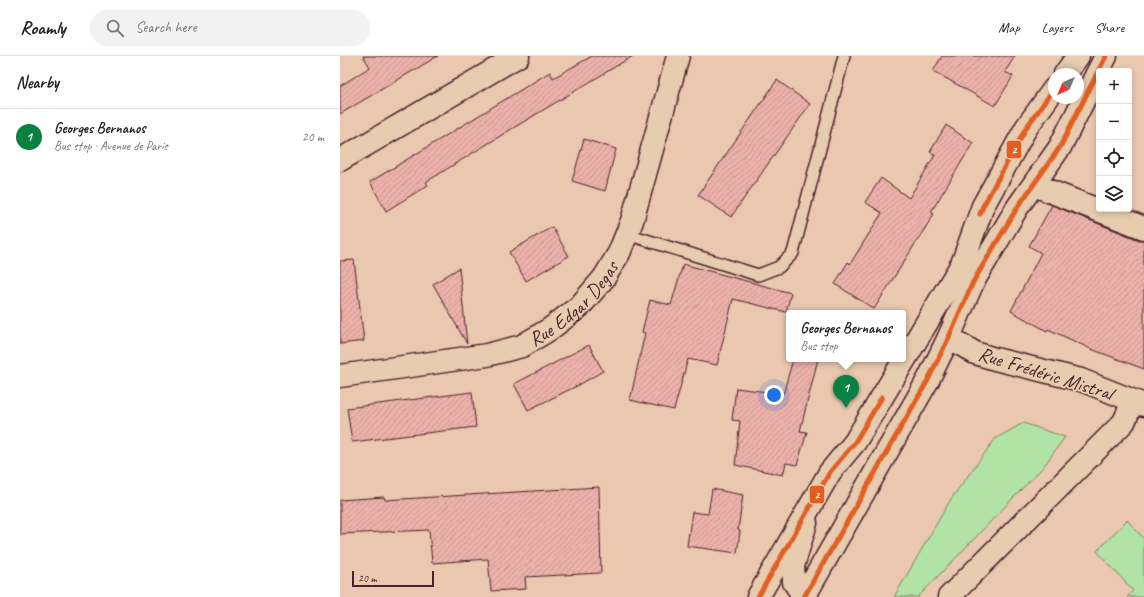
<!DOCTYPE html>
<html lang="en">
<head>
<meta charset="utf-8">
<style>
  body { margin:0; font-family:Caveat,sans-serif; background:#f2f2f2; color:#222 }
  .controls { position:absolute; right:12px; top:12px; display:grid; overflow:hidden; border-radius:4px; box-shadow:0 2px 6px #0003 }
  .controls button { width:36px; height:36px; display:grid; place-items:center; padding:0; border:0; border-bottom:1px solid #e0e0e0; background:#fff; color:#222; font:20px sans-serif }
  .compass { position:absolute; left:708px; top:12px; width:36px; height:36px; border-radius:50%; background:#fff; box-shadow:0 2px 6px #0003; rotate:224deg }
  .scale { position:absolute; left:12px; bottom:10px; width:82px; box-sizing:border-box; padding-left:4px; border:2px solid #4a1f2b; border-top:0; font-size:11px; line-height:14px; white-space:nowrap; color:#4a1f2b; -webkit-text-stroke:3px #e7ccaf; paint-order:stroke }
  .you { position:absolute; left:434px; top:339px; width:14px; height:14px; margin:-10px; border:3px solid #fff; border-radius:50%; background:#1a73e8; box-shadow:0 0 0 6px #1a73e833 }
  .badge { display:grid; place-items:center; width:26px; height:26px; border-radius:50%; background:#0b8043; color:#fff; font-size:13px; font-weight:700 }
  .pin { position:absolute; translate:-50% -33px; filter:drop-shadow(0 1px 2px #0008) }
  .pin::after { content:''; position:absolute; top:21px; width:14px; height:12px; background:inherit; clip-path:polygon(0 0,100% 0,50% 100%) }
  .popup { position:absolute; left:446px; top:254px; width:120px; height:52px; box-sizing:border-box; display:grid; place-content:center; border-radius:4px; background:#fff; filter:drop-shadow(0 1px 3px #0005); font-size:13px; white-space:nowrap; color:#767676 }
  .popup b { font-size:15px; color:#222 }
  .popup::after { content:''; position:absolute; left:50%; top:100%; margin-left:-8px; border:8px solid transparent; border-top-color:#fff }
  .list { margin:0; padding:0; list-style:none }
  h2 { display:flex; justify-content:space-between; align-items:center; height:52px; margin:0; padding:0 16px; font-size:17px }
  h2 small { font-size:13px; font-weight:400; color:#767676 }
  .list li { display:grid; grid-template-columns:26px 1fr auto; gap:12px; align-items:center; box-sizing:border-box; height:56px; padding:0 16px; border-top:1px solid #e0e0e0 }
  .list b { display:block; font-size:15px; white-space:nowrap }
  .list p { margin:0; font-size:13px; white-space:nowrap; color:#767676 }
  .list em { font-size:13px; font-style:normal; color:#767676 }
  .icon { flex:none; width:22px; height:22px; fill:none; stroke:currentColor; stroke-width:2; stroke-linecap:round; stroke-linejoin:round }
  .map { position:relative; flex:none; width:804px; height:541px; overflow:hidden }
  header { display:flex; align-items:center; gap:24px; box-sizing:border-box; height:56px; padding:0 20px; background:#fff; border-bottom:1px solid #e0e0e0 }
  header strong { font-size:19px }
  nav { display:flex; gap:22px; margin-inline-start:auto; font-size:14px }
  .search { width:280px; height:36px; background:#f2f2f2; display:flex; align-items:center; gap:10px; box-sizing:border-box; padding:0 14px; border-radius:22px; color:#767676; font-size:15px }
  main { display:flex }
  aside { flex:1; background:#fff }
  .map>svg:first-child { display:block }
</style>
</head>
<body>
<header>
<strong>Roamly</strong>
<div class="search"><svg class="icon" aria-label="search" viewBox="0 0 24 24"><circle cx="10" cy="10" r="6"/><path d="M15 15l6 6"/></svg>Search here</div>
<nav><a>Map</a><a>Layers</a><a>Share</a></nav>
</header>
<main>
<aside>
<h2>Nearby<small></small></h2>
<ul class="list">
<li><span class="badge">1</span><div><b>Georges Bernanos</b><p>Bus stop · Avenue de Paris</p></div><em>20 m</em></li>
</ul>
</aside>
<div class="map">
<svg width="804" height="541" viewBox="0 0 804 541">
  <defs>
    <pattern id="building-hatch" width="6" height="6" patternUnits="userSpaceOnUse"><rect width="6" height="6" fill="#ebb1aa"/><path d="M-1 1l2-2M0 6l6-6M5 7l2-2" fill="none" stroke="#cb9892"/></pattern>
  </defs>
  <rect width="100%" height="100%" fill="#e9c8af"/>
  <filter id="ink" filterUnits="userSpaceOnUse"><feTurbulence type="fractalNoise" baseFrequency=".025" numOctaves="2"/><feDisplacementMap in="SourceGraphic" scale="8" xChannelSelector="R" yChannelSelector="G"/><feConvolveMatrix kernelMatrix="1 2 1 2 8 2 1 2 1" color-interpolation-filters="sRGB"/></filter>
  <g filter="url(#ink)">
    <g fill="#b0e3a5" stroke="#7d8168">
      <polygon points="683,367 725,381 703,411 578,541 554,541 611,443 655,383"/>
      <polygon points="787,464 804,483 804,541 787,541 793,535 757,495"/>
    </g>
    <g fill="url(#building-hatch)" stroke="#4a1f2b">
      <polygon points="23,0 98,0 0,58 0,30 30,11"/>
      <polygon points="252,0 293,0 165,77 86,126 88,129 46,155 30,126 210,16 213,22"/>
      <polygon points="602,0 675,0 665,16 673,20 655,50 593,15"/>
      <polygon points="437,24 470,48 391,161 358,139"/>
      <polygon points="606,69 633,87 591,156 594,158 534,253 495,228 508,206 510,208 542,157 525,146 541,122 569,142 595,99 590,96"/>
      <polygon points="244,83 276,93 265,135 232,125"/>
      <polygon points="712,149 799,184 804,184 804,313 751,293 708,273 707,275 671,255 701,197 689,190"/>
      <polygon points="212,171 229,200 186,225 169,196"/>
      <polygon points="14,204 24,285 0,288 0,205"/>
      <polygon points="343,208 451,237 446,256 393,243 377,309 348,303 334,354 290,344 305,277 302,276 310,244 331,249"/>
      <polygon points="119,212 127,288 93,228"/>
      <polygon points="249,289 263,315 237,330 188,354 174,328"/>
      <polygon points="453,303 478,303 460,375 467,376 457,409 446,407 443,419 395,409 400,365 392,364 396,332 443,338"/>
      <polygon points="132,336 136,371 12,386 7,352"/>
      <polygon points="259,431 261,517 185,521 186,533 151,535 148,503 92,507 89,474 0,478 0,444 44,441 45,444"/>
      <polygon points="372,433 403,439 398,474 400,475 397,497 347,490 352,456 368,458"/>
    </g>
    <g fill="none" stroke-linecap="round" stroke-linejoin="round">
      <g stroke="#4a1f2b" stroke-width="14">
        <polyline id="service" points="287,178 418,219 439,211 453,197 504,0"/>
      </g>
      <g stroke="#4a1f2b" stroke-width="25">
        <g id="minor">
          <polyline points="0,104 178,0"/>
          <polyline points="694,129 804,172"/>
          <polyline points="609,281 635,297 655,303 741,324 804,349"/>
          <path id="s1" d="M 0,320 L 147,299 L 182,290 L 210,273 L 240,250 L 264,222 L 279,197 L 292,165 L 338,0"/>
          <polyline points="464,541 454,526 453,510 466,467"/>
          <polyline points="609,541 784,366 793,345"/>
        </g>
      </g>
      <g stroke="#4a1f2b" stroke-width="25">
        <g id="secondary">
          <polyline points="725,18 738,0"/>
          <polyline points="418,541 490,416 515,386 622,208 643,150 686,72 714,33"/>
          <polyline points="464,541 588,324 609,281 633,226 677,152 720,91 766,0"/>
        </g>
      </g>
      <use href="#service" stroke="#e7ccaf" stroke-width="11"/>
      <use href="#minor" stroke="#e7ccaf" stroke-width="22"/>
      <use href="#secondary" stroke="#e7ccaf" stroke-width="22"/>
      <g stroke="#e7ccaf" stroke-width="8">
        <g id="bus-1">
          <polyline points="640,158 643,150 686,72 714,33"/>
          <polyline points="418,541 490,416 515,386 542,341"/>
          <polyline points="464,541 588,324 609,281 633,226 677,152 720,91 766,0"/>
        </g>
      </g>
      <use href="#bus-1" stroke="#e15e23" stroke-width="5"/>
    </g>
  </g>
  <g text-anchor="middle" stroke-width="3.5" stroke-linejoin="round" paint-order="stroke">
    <g font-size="20" fill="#4a1f2b" stroke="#e7ccaf">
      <text dy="7" stroke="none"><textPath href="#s1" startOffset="252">Rue Edgar Degas</textPath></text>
      <text transform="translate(706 317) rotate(17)" y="7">Rue Frédéric Mistral</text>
    </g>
  </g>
  <g stroke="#e7ccaf" stroke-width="1.5">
    <rect x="666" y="84" width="16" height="19" rx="4" fill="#e15e23"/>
    <rect x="469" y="429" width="16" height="19" rx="4" fill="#e15e23"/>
  </g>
  <g font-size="11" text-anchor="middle" font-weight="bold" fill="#fff">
    <text x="674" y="98">2</text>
    <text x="477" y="443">2</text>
  </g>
</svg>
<div class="controls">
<button>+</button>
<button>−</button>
<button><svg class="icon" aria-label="locate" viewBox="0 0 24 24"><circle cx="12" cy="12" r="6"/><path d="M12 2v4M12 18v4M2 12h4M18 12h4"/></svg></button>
<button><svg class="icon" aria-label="layers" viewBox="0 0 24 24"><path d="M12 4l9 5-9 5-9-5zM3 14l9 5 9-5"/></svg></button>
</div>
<svg class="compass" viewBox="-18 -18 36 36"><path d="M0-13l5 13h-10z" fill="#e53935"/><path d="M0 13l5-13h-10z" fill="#767676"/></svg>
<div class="scale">20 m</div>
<div class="you"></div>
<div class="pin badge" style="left:506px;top:352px">1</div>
<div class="popup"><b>Georges Bernanos</b>Bus stop</div>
</div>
</main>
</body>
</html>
